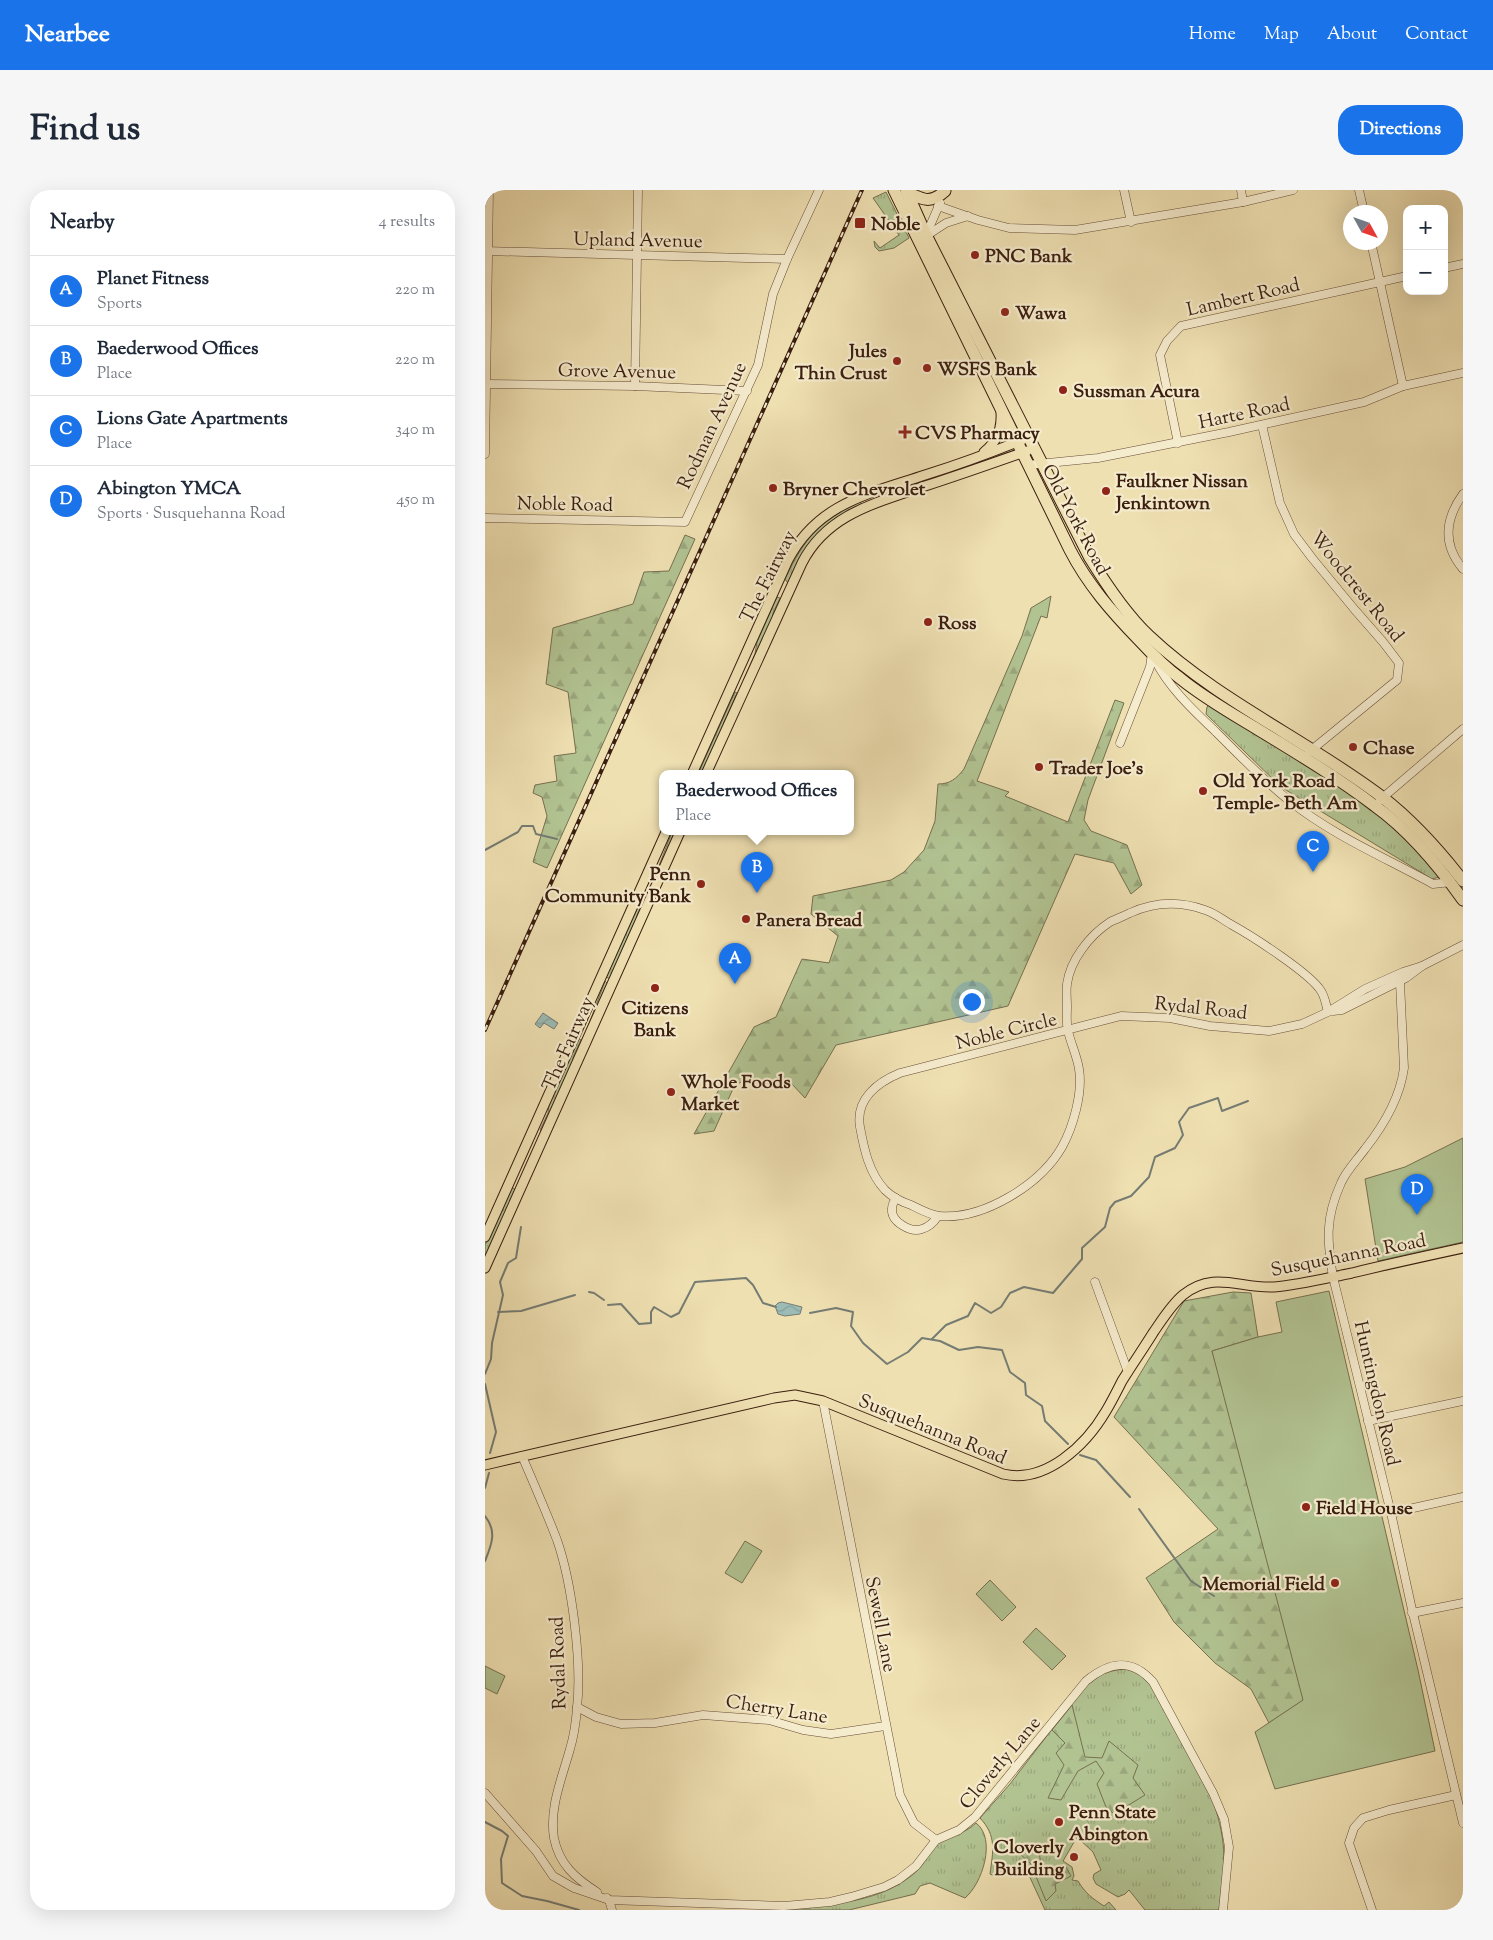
<!DOCTYPE html>
<html lang="en">
<head>
<meta charset="utf-8">
<style>
  body { margin:0; font-family:"Sorts Mill Goudy",serif; background:#f6f6f7; color:#1f2937 }
  .controls { position:absolute; right:15px; top:15px; display:grid; overflow:hidden; border-radius:10px; box-shadow:0 5px 20px #0002 }
  .controls button { width:45px; height:45px; display:grid; place-items:center; padding:0; border:0; border-bottom:1px solid #e0e1e3; background:#fff; color:#1f2937; font:25px sans-serif }
  .compass { position:absolute; left:858px; top:15px; width:45px; height:45px; border-radius:50%; background:#fff; box-shadow:0 5px 20px #0002; rotate:130deg }
  .you { position:absolute; left:486px; top:811px; width:18px; height:18px; margin:-12px; border:4px solid #fff; border-radius:50%; background:#1a73e8; box-shadow:0 0 0 8px #1a73e833 }
  .badge { display:grid; place-items:center; width:32px; height:32px; border-radius:50%; background:#1a73e8; color:#fff; font-size:16px; font-weight:700 }
  .pin { position:absolute; translate:-50% -41px; filter:drop-shadow(0 1px 2px #0008) }
  .pin::after { content:''; position:absolute; top:26px; width:18px; height:15px; background:inherit; clip-path:polygon(0 0,100% 0,50% 100%) }
  .popup { position:absolute; left:174px; top:580px; width:195px; height:65px; box-sizing:border-box; display:grid; place-content:center; border-radius:10px; background:#fff; filter:drop-shadow(0 1px 4px #0005); font-size:16px; white-space:nowrap; color:#747a83 }
  .popup b { font-size:19px; color:#1f2937 }
  .popup::after { content:''; position:absolute; left:50%; top:100%; margin-left:-10px; border:10px solid transparent; border-top-color:#fff }
  .list { margin:0; padding:0; list-style:none }
  h2 { display:flex; justify-content:space-between; align-items:center; height:65px; margin:0; padding:0 20px; font-size:21px }
  h2 small { font-size:16px; font-weight:400; color:#747a83 }
  .list li { display:grid; grid-template-columns:32px 1fr auto; gap:15px; align-items:center; box-sizing:border-box; height:70px; padding:0 20px; border-top:1px solid #e0e1e3 }
  .list b { display:block; font-size:19px; white-space:nowrap }
  .list p { margin:0; font-size:16px; white-space:nowrap; color:#747a83 }
  .list em { font-size:16px; font-style:normal; color:#747a83 }
  .map { position:relative; flex:none; width:978px; height:1720px; overflow:hidden; border-radius:20px }
  header { display:flex; align-items:center; gap:30px; box-sizing:border-box; height:70px; padding:0 25px; background:#1a73e8; color:#fff }
  header strong { font-size:24px }
  nav { display:flex; gap:28px; margin-inline-start:auto; font-size:18px }
  .intro { display:flex; align-items:center; justify-content:space-between; box-sizing:border-box; height:120px; padding:0 30px }
  h1 { margin:0; font-size:35px }
  .button { padding:12px 22px; border-radius:20px; background:#1a73e8; color:#fff; font-size:18px; font-weight:700 }
  main { display:flex; gap:30px; padding:0 30px }
  aside { flex:1; background:#fff; border-radius:20px; box-shadow:0 5px 20px #0002 }
  .map>svg:first-child { display:block }
</style>
</head>
<body>
<header>
<strong>Nearbee</strong>
<nav><a>Home</a><a>Map</a><a>About</a><a>Contact</a></nav>
</header>
<div class="intro"><h1>Find us</h1><a class="button">Directions</a></div>
<main>
<aside>
<h2>Nearby<small>4 results</small></h2>
<ul class="list">
<li><span class="badge">A</span><div><b>Planet Fitness</b><p>Sports</p></div><em>220 m</em></li>
<li><span class="badge">B</span><div><b>Baederwood Offices</b><p>Place</p></div><em>220 m</em></li>
<li><span class="badge">C</span><div><b>Lions Gate Apartments</b><p>Place</p></div><em>340 m</em></li>
<li><span class="badge">D</span><div><b>Abington YMCA</b><p>Sports · Susquehanna Road</p></div><em>450 m</em></li>
</ul>
</aside>
<div class="map">
<svg width="978" height="1720" viewBox="0 0 978 1720">
  <defs>
    <pattern id="grass-tufts" width="24" height="20" patternUnits="userSpaceOnUse" patternTransform="scale(1.25)"><rect width="24" height="20" fill="#b2c392"/><path d="M3 7l-1-3M5 7V3M7 7l1-3M15 17l-1-3M17 17v-4M19 17l1-3" fill="none" stroke="#9aa77d"/></pattern>
    <pattern id="forest-firs" width="22" height="20" patternUnits="userSpaceOnUse" patternTransform="scale(1.25)"><rect width="22" height="20" fill="#b2c392"/><path d="M5 1l3.5 6h-7zM16 11l3.5 6h-7z" fill="#9aa77d"/></pattern>
    <pattern id="water-waves" width="16" height="10" patternUnits="userSpaceOnUse" patternTransform="scale(1.25)"><rect width="16" height="10" fill="#9cbbb5"/><path d="M0 5q4-4 8 0t8 0" fill="none" stroke="#87a09a"/></pattern>
  </defs>
  <rect width="100%" height="100%" fill="#efe0b2"/>
  <filter id="stains"><feTurbulence type="fractalNoise" baseFrequency=".004" numOctaves="4"/><feColorMatrix values="0 0 0 0 .2 0 0 0 0 .09 0 0 0 0 .02 0 0 0 .5 -.17"/></filter>
  <radialGradient id="worn" r=".72"><stop offset=".6" stop-color="#630" stop-opacity="0"/><stop offset="1" stop-color="#630" stop-opacity=".3"/></radialGradient>
  <g fill="url(#grass-tufts)" stroke="#767050">
    <polygon points="401,2 424,48 409,58 394,61 390,57 389,51 395,58 414,45 388,8"/>
    <path d="M 375,311 L 376,314 L 369,320 L 359,325 L 304,392 L 302,392 L 300,389 C 320,348 333,331 375,311 Z"/>
    <polygon points="292,407 295,408 288,423 288,432 261,490 259,489 270,464 272,452"/>
    <polygon points="250,502 252,503 239,532 237,543 219,584 213,584"/>
    <path d="M 725,514 C 757,534 788,554 819,574 C 869,606 920,637 954,687 L 947,689 L 796,597 L 721,524 L 722,517 Z"/>
    <polygon points="187,642 193,642 170,692 168,691"/>
    <polygon points="159,704 161,706 152,725 152,733 126,789 121,787"/>
    <polygon points="120,791 123,794 106,835 104,834"/>
    <polygon points="93,848 96,850 88,867 88,875 58,941 55,940 63,923 64,914"/>
    <polygon points="28,998 31,1000 0,1067 0,1055 25,999"/>
    <path d="M 640,1479 C 652,1481 659,1487 667,1497 L 728,1611 C 743,1655 740,1676 734,1720 L 660,1720 L 644,1700 L 640,1704 L 633,1707 L 611,1694 L 608,1688 L 609,1684 L 616,1680 L 608,1662 L 592,1647 L 578,1671 L 587,1677 L 589,1686 L 587,1690 L 593,1691 C 600,1703 608,1709 619,1716 L 624,1712 L 631,1720 L 560,1720 L 542,1681 L 532,1686 L 529,1681 C 521,1685 514,1689 505,1684 C 508,1661 512,1646 495,1628 L 525,1594 L 597,1500 C 612,1486 619,1481 640,1479 Z"/>
    <path d="M 491,1633 C 512,1649 497,1694 480,1708 L 445,1693 L 435,1696 L 430,1704 L 364,1720 L 302,1720 L 301,1717 C 346,1715 398,1713 433,1680 C 440,1673 444,1662 451,1655 C 461,1645 478,1646 491,1633 Z"/>
  </g>
  <g fill="url(#forest-firs)" stroke="#767050">
    <polygon points="200,345 210,349 62,678 48,672 62,626 57,607 48,603 50,595 72,591 69,566 91,563 83,502 61,494 68,438 148,414 159,382 184,381"/>
    <path d="M 566,406 L 562,428 L 556,426 L 492,591 L 524,602 L 520,606 L 583,632 L 630,510 L 639,513 L 603,610 L 599,630 L 606,641 L 642,655 L 657,695 L 646,704 L 629,673 L 590,664 L 523,816 L 351,855 L 320,908 L 306,893 L 264,889 L 254,893 L 247,901 L 229,941 L 209,944 L 269,837 L 291,827 L 317,769 L 344,773 L 353,746 L 326,724 L 328,706 L 406,690 L 419,682 L 439,660 L 450,631 L 453,594 C 465,594 471,589 479,579 L 537,446 L 546,418 Z"/>
    <polygon points="748,1102 766,1103 773,1147 727,1161 826,1505 784,1533 766,1499 730,1473 689,1432 661,1388 733,1339 629,1227 699,1111"/>
    <polygon points="587,1515 600,1567 617,1568 624,1551 653,1575 648,1588 660,1605 629,1624 621,1617 612,1594 619,1583 611,1571 593,1581 576,1610 563,1608 579,1575 571,1563 580,1553 567,1540"/>
    <polygon points="553,1656 557,1680 581,1677 586,1686 570,1694 571,1701 561,1711 550,1684 546,1677 546,1674 534,1663"/>
  </g>
  <g fill="#b2c392" stroke="#767050">
    <polygon points="978,948 978,1052 893,1071 880,989 920,977"/>
    <polygon points="844,1101 933,1480 950,1561 790,1599 770,1542 818,1510 727,1161 773,1147 797,1142 791,1112"/>
    <polygon points="260,1351 277,1361 257,1393 240,1383"/>
    <polygon points="505,1390 531,1417 517,1431 491,1404"/>
    <polygon points="551,1438 581,1466 567,1480 538,1452"/>
    <polygon points="0,1476 20,1486 12,1504 0,1498"/>
  </g>
  <g fill="url(#water-waves)" stroke="#757c73">
    <polygon points="58,823 73,833 69,839 59,833 55,838 50,834"/>
    <polygon points="297,1112 317,1117 315,1124 300,1126 293,1124 290,1116 293,1113"/>
  </g>
  <g fill="none" stroke-linecap="round" stroke-linejoin="round">
    <g stroke="#757c73" stroke-width="2">
      <polyline points="0,660 33,642 37,636 48,636 51,644 72,649"/>
      <polyline points="104,1102 109,1103 119,1110"/>
      <polyline points="123,1115 136,1114 154,1134 166,1133 166,1122 169,1117 186,1127 194,1123 210,1092 261,1088 268,1095 278,1113 291,1117"/>
      <polyline points="13,1122 36,1121 90,1105"/>
      <polyline points="325,1123 351,1118 368,1122 366,1136 378,1153 402,1174 423,1162 437,1148 455,1151 474,1160 493,1157 517,1160 525,1182 540,1193 541,1205 557,1216 560,1231 583,1254"/>
      <polyline points="447,1149 461,1135 483,1126 490,1113 506,1123 516,1117 525,1103 539,1097 568,1103 597,1069 597,1058 620,1037 625,1018 630,1012 646,1006 664,987 670,967 690,958 698,945 694,932 704,918 733,908 737,921 763,911"/>
      <polyline points="0,1184 6,1169 7,1153 18,1105 15,1092 23,1073 31,1068 36,1037"/>
      <polyline points="0,1194 11,1242 5,1263"/>
      <polyline points="595,1265 611,1270 645,1307"/>
      <polyline points="0,1298 4,1283"/>
      <polyline points="654,1319 706,1391 729,1406"/>
      <path d="M 0,1326 C 12,1341 7,1354 0,1371"/>
      <polyline points="0,1632 17,1641 23,1646 16,1669 17,1693 37,1706 62,1711 94,1720"/>
    </g>
    <g stroke="#674e38" stroke-width="9">
      <g id="minor">
        <polyline points="639,0 646,32"/>
        <polyline points="756,0 758,12"/>
        <polyline points="874,0 879,22"/>
        <polyline points="453,16 493,30 524,38 590,40 758,12 808,0"/>
        <polyline points="441,45 455,13"/>
        <polyline points="438,48 461,33 483,26"/>
        <polyline points="886,52 918,196"/>
        <polyline points="0,61 302,69"/>
        <polyline points="959,78 978,74"/>
        <polyline points="1,194 150,196 262,201"/>
        <polyline points="150,196 153,0"/>
        <polyline points="777,235 795,313 809,344 827,368 870,420 898,452 914,473 912,490 824,562"/>
        <polyline points="693,253 675,165 682,151 696,136 922,86"/>
        <polyline points="0,264 4,0"/>
        <polyline points="543,275 613,268 744,242 879,212 918,196 978,183"/>
        <path d="M 978,304 C 960,329 957,354 978,379"/>
        <polyline points="0,328 200,332 273,175 288,104 302,69 334,0"/>
        <path d="M 670,470 C 684,498 708,520 731,542 C 755,566 779,591 806,612 C 849,646 901,668 948,694 L 966,692"/>
        <polyline points="635,553 665,477 667,463"/>
        <polyline points="895,610 978,539"/>
        <path d="M 915,792 L 919,878 C 915,908 899,935 880,959 C 872,970 861,981 856,993 C 840,1028 842,1051 848,1087 L 906,1323 L 926,1415 L 978,1633"/>
        <polyline points="848,821 857,820 921,788 937,776 978,755"/>
        <path d="M 843,822 C 841,815 840,807 836,801 C 826,784 767,746 747,735 C 738,730 730,723 720,720 C 695,711 669,712 645,723 C 639,726 631,729 625,732 C 605,745 585,770 582,794 C 581,801 582,809 582,816 C 582,824 581,833 583,841 C 586,854 592,866 594,879 C 598,903 588,937 577,957 C 555,995 498,1030 454,1026 C 445,1025 434,1019 426,1015 C 417,1012 407,1007 400,1000 C 384,983 379,959 375,937 C 370,909 393,892 415,883 L 636,826 L 685,828 L 725,836 L 784,841 L 817,834 L 843,822 L 880,799 L 918,782 L 937,776"/>
        <path d="M 411,1008 C 409,1011 407,1015 407,1019 C 406,1032 426,1043 437,1039 C 444,1037 449,1032 453,1026"/>
        <polyline points="610,1092 643,1182"/>
        <polyline points="338,1211 415,1605 429,1633 451,1650"/>
        <polyline points="883,1231 978,1211"/>
        <path d="M 37,1266 C 49,1294 61,1321 72,1350 C 87,1393 97,1472 92,1518 C 91,1531 89,1546 85,1559 C 77,1588 64,1618 69,1648 C 74,1674 90,1688 112,1702"/>
        <polyline points="906,1323 978,1307"/>
        <polyline points="927,1423 978,1413"/>
        <polyline points="92,1517 111,1527 136,1534 170,1533 218,1525 284,1530 318,1540 346,1544 400,1536"/>
        <path d="M 0,1603 L 51,1661 L 68,1686 L 89,1698 L 124,1710 L 299,1716 L 345,1712 L 366,1707 L 399,1697 L 413,1690 L 431,1676 L 451,1650 L 474,1640 L 490,1627 L 601,1491 C 624,1472 646,1467 668,1492 L 728,1603 L 739,1629 L 744,1657 L 738,1720"/>
        <polyline points="122,1708 124,1710 127,1720"/>
        <polyline points="887,1720 864,1653 869,1638 878,1628 904,1620 971,1605"/>
      </g>
    </g>
    <g stroke="#3a1e0f" stroke-width="11">
      <g id="major">
        <path d="M 499,262 C 513,251 517,238 516,221"/>
        <path d="M 207,584 L 303,370 C 333,313 383,304 440,285 C 472,275 505,263 537,250"/>
        <path d="M 221,584 L 317,373 C 342,324 391,313 440,296 C 474,285 508,273 542,261"/>
        <polyline points="0,1047 181,642"/>
        <polyline points="0,1078 195,642"/>
        <path d="M 0,1275 L 289,1208 L 310,1205 L 338,1211 L 518,1284 C 561,1294 601,1255 621,1221 C 627,1211 632,1201 637,1191 C 647,1175 658,1159 668,1143 C 677,1130 686,1115 698,1105 C 729,1080 755,1099 789,1097 C 815,1095 842,1088 867,1083 C 904,1074 941,1066 978,1058"/>
      </g>
    </g>
    <g stroke="#3a1e0f" stroke-width="13">
      <g id="highway">
        <path d="M 409,0 L 585,360 C 603,395 627,422 654,450 C 667,464 681,478 696,489 C 718,507 744,522 769,537 C 810,562 852,587 890,616 C 925,641 953,675 978,710"/>
        <path d="M 421,0 L 441,45 L 605,368 C 622,396 640,423 664,446 C 733,511 822,550 897,607 C 928,631 954,660 978,691"/>
        <path d="M 422,2 C 438,10 446,14 460,1"/>
      </g>
    </g>
    <use href="#minor" stroke="#f5ebcd" stroke-width="8"/>
    <use href="#major" stroke="#efe0b2" stroke-width="9"/>
    <use href="#highway" stroke="#efe0b2" stroke-width="11"/>
    <g stroke="#3a1e0f" stroke-width="4">
      <polyline id="rail" points="0,840 377,0"/>
    </g>
    <use href="#rail" stroke="#f5ebcd" stroke-width="2" stroke-dasharray="5.5" stroke-linecap="butt"/>
  </g>
  <g fill="#8f2418" stroke="#f5ebcd" stroke-width="2">
    <rect x="369" y="27" width="12" height="12" rx="2.5"/>
    <circle cx="490" cy="65" r="5"/>
    <circle cx="520" cy="122" r="5"/>
    <circle cx="412" cy="171" r="5"/>
    <circle cx="442" cy="178" r="5"/>
    <circle cx="578" cy="200" r="5"/>
    <path d="M417.5 234.5h5v5h5v5h-5v5h-5v-5h-5v-5h5z"/>
    <circle cx="288" cy="298" r="5"/>
    <circle cx="621" cy="301" r="5"/>
    <circle cx="443" cy="432" r="5"/>
    <circle cx="868" cy="557" r="5"/>
    <circle cx="554" cy="577" r="5"/>
    <circle cx="718" cy="601" r="5"/>
    <circle cx="216" cy="694" r="5"/>
    <circle cx="261" cy="729" r="5"/>
    <circle cx="170" cy="798" r="5"/>
    <circle cx="186" cy="902" r="5"/>
    <circle cx="821" cy="1317" r="5"/>
    <circle cx="850" cy="1393" r="5"/>
    <circle cx="574" cy="1632" r="5"/>
    <circle cx="589" cy="1667" r="5"/>
  </g>
  <g text-anchor="middle" stroke-width="4.5" stroke-linejoin="round" paint-order="stroke">
    <g font-size="19" font-weight="bold" fill="#3a1e0f" stroke="#f5ebcd" text-anchor="start">
      <text x="386" y="40">Noble</text>
      <text x="500" y="72">PNC Bank</text>
      <text x="530" y="129">Wawa</text>
      <text x="402" y="167" text-anchor="end">Jules<tspan x="402" dy="22">Thin Crust</tspan></text>
      <text x="452" y="185">WSFS Bank</text>
      <text x="588" y="207">Sussman Acura</text>
      <text x="430" y="249">CVS Pharmacy</text>
      <text x="631" y="297">Faulkner Nissan<tspan x="631" dy="22">Jenkintown</tspan></text>
      <text x="298" y="305">Bryner Chevrolet</text>
      <text x="453" y="439">Ross</text>
      <text x="878" y="564">Chase</text>
      <text x="564" y="584">Trader Joe's</text>
      <text x="728" y="597">Old York Road<tspan x="728" dy="22">Temple- Beth Am</tspan></text>
      <text x="206" y="690" text-anchor="end">Penn<tspan x="206" dy="22">Community Bank</tspan></text>
      <text x="271" y="736">Panera Bread</text>
      <text x="170" y="824" text-anchor="middle">Citizens<tspan x="170" dy="22">Bank</tspan></text>
      <text x="196" y="898">Whole Foods<tspan x="196" dy="22">Market</tspan></text>
      <text x="831" y="1324">Field House</text>
      <text x="840" y="1400" text-anchor="end">Memorial Field</text>
      <text x="584" y="1628">Penn State<tspan x="584" dy="22">Abington</tspan></text>
      <text x="579" y="1663" text-anchor="end">Cloverly<tspan x="579" dy="22">Building</tspan></text>
    </g>
    <g font-size="19" fill="#3a1e0f" stroke="#f5ebcd">
      <text transform="translate(153 49) rotate(1)" y="7">Upland Avenue</text>
      <text transform="translate(758 106) rotate(-13)" y="7">Lambert Road</text>
      <text transform="translate(132 180) rotate(1)" y="7">Grove Avenue</text>
      <text transform="translate(759 222) rotate(-12)" y="7">Harte Road</text>
      <text transform="translate(226 235) rotate(-65)" y="7">Rodman Avenue</text>
      <text transform="translate(80 313) rotate(1)" y="7">Noble Road</text>
      <text transform="translate(592 329) rotate(62)" y="7">Old York Road</text>
      <text transform="translate(282 386) rotate(-63)" y="7">The Fairway</text>
      <text transform="translate(873 396) rotate(51)" y="7">Woodcrest Road</text>
      <text transform="translate(716 817) rotate(6)" y="7">Rydal Road</text>
      <text transform="translate(521 840) rotate(-14)" y="7">Noble Circle</text>
      <text transform="translate(82 853) rotate(-66)" y="7">The Fairway</text>
      <text transform="translate(863 1064) rotate(-11)" y="7">Susquehanna Road</text>
      <text transform="translate(893 1203) rotate(77)" y="7">Huntingdon Road</text>
      <text transform="translate(448 1238) rotate(22)" y="7">Susquehanna Road</text>
      <text transform="translate(397 1434) rotate(79)" y="7">Sewell Lane</text>
      <text transform="translate(72 1473) rotate(-92)" y="7">Rydal Road</text>
      <text transform="translate(292 1518) rotate(9)" y="7">Cherry Lane</text>
      <text transform="translate(514 1572) rotate(-50)" y="7">Cloverly Lane</text>
    </g>
  </g>
  <rect width="100%" height="100%" filter="url(#stains)"/>
  <rect width="100%" height="100%" fill="url(#worn)"/>
</svg>
<div class="controls">
<button>+</button>
<button>−</button>
</div>
<svg class="compass" viewBox="-18 -18 36 36"><path d="M0-13l5 13h-10z" fill="#e53935"/><path d="M0 13l5-13h-10z" fill="#747a83"/></svg>
<div class="you"></div>
<div class="pin badge" style="left:250px;top:794px">A</div>
<div class="pin badge" style="left:272px;top:703px">B</div>
<div class="popup"><b>Baederwood Offices</b>Place</div>
<div class="pin badge" style="left:828px;top:682px">C</div>
<div class="pin badge" style="left:932px;top:1025px">D</div>
</div>
</main>
</body>
</html>
